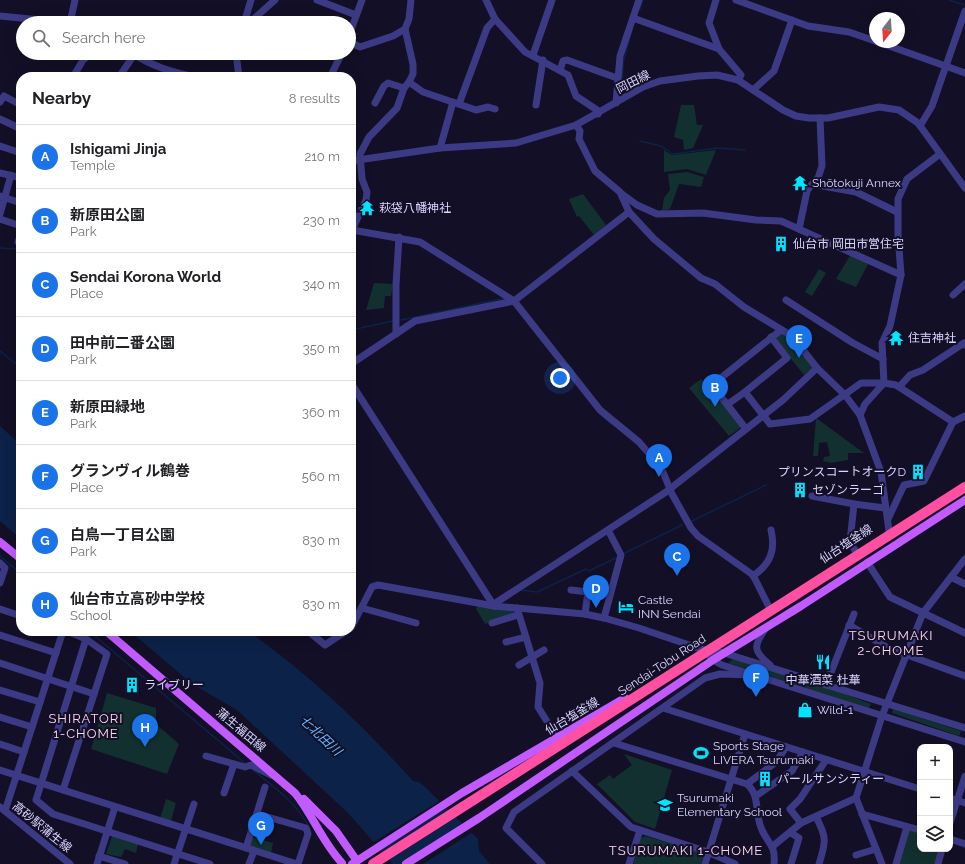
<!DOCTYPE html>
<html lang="en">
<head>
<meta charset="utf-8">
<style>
  body { margin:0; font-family:Raleway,"Noto Sans JP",sans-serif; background:#f2f2f2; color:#202124 }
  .controls { position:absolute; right:12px; bottom:12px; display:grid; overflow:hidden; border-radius:8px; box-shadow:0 4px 16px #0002 }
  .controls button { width:36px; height:36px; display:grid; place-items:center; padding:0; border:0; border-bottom:1px solid #e0e0e0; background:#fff; color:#202124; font:20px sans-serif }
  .compass { position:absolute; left:869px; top:12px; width:36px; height:36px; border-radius:50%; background:#fff; box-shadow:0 4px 16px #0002; rotate:197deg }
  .you { position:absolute; left:560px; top:378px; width:14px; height:14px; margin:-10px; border:3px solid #fff; border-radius:50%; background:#1a73e8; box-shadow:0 0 0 6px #1a73e833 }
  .badge { display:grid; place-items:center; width:26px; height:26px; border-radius:50%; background:#1a73e8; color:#fff; font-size:13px; font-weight:700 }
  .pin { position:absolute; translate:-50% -33px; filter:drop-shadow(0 1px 2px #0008) }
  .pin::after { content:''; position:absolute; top:21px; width:14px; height:12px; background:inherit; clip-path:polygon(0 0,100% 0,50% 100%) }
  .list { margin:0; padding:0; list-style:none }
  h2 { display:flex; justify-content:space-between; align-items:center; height:52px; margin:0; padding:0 16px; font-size:17px }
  h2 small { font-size:13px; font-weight:400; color:#757577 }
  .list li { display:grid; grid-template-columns:26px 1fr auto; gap:12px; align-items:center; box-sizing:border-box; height:64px; padding:0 16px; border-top:1px solid #e0e0e0 }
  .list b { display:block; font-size:15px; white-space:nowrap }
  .list p { margin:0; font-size:13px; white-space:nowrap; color:#757577 }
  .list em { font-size:13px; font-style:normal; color:#757577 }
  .icon { flex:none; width:22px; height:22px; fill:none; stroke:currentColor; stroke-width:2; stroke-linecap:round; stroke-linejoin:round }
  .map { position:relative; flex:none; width:965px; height:864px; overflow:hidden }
  .search { position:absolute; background:#fff; box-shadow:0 4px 16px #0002; left:16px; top:16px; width:340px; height:44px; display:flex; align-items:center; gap:10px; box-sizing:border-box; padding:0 14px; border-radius:22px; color:#757577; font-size:15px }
  .panel { position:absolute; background:#fff; box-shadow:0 4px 16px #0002; left:16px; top:72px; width:340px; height:564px; border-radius:16px }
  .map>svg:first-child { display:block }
</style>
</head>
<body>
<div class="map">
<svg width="965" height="864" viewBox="0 0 965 864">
  <rect width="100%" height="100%" fill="#130f26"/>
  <g fill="#12302f">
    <polygon points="681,105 694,105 697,125 703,125 693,148 684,150 683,140 674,137"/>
    <polygon points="664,150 672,155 716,150 706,175 687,169 664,172"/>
    <polygon points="687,172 704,177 701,187 679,184 670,209 662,211 664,198 670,190 668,174"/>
    <polygon points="583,194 606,225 594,235 579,216 577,217 569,199"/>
    <polygon points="851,254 869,262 856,287 836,279"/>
    <polygon points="819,269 826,273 812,296 805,292"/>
    <polygon points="374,283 393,284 391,296 385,296 384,308 366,310"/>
    <polygon points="783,333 801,349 813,367 804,375 776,340 778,335"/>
    <polygon points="701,379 706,385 708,384 740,425 740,428 729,436 689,388"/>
    <polygon points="816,418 864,453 848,453 848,460 831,463 823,461 824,457 830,456 827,442 819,443 818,456 813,456"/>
    <polygon points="478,606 514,611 515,615 485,624 476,609"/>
    <polygon points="733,659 832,689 871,704 869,708 728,663"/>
    <polygon points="107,693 156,708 156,724 179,744 167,774 91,749"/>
    <polygon points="893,709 961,731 959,736 892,713"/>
    <polygon points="624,754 672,770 655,829 635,822 597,784 610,775 613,779 632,765"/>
    <polygon points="166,799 176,803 171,821 160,819"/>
    <polygon points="907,827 920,830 920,849 942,849 938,864 896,864"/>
    <polygon points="112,836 138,844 136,853 125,849 121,857 106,854"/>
    <polygon points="645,836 701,853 703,857 701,864 633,864 641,838"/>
    <polygon points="252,837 273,843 271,853 249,847"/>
  </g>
  <g fill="#0c2248">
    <polygon points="0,426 21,445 21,539 0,521"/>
    <path d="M 130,631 L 248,631 L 251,633 C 312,677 363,725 413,781 L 419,782 L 425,787 L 478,839 L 479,851 L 490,864 L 393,864 L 348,813 L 237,710 L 192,684 Z"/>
  </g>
  <g fill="#130f26">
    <polygon points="441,800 448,807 379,851 372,843"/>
    <polygon points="464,823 473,832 423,864 401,864"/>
  </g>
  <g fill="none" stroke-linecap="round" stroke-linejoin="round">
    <g stroke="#0c2248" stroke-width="1.5">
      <polyline points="949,0 964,5"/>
      <polyline points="640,9 643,0"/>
      <polyline points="622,95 623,63 632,30"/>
      <polyline points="640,141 661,146 673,154 717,148 745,150"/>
      <polyline points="0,248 15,249 20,245"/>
      <polyline points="401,320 505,298"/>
      <polyline points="351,330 393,321"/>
      <polyline points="0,351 21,368"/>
      <polyline points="599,413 611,424"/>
      <polyline points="692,521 766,485"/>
      <polyline points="625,553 682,525"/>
      <polyline points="0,556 21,574"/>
      <polyline points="369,586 371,583 378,582"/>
      <polyline points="521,590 537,592 586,569 589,571 618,557"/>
      <polyline points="89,631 246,764"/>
      <polyline points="315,631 319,636"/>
      <path d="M 253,770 C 275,788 300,805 311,832"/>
    </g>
    <g stroke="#3d3a85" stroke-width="7">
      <polyline points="317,0 356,15"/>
      <polyline points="486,0 495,19 525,52 568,75 576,96 597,110 598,114"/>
      <polyline points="716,0 709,23 719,49 741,75 738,80"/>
      <polyline points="736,0 808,26 849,32 875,41"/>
      <polyline points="0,16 70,23"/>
      <polyline points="633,18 719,49"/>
      <polyline points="70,23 75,0"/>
      <polyline points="244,23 251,0"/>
      <polyline points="249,23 275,0"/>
      <polyline points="349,35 362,0"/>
      <polyline points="349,42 360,47 393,36 405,29"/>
      <polyline points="878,42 965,73"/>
      <path d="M 132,53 C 151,66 172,72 195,77"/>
      <polyline points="236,53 239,77"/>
      <polyline points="533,55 552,0"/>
      <polyline points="560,70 563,61 567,60 617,78"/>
      <polyline points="73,77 83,60 92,53"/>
      <polyline points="119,77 134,55"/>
      <polyline points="330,77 342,53"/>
      <polyline points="409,82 423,92 476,110 488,107 495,109"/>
      <polyline points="753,90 774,71 792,20"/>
      <polyline points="0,102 4,96 21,105"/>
      <polyline points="375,103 384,86 388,83 404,88"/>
      <polyline points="616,103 620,56 639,0"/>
      <polyline points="459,104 487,28 495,19"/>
      <polyline points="536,105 543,60"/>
      <polyline points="0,119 21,129"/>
      <polyline points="576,125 580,131 579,139 595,171 620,192 629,212 654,239 701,278 715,284 744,307 792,336 817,368 845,395 860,415 881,472 889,531"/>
      <polyline points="920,126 932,106 965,11"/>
      <polyline points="0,146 21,153"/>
      <polyline points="440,148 453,102"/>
      <polyline points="351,161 440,148 516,143 576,125 643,87 660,81 698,76 717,75 738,80 783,110 796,116 809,118 828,118 879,107 899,110 918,123 965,188"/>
      <polyline points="0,173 21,178"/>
      <polyline points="812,184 818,178 822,166 820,118"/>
      <polyline points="622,194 637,205 657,214 703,213 756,220 781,221 901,275"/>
      <polyline points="0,196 21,203"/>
      <polyline points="0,214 11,175"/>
      <polyline points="0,219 21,226"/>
      <polyline points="799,229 807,191 812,184 856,192 897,212"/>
      <polyline points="352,230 420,242 514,301 600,410 639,442 652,457 663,472 672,494 691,528 698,536 753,575 769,607"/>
      <polyline points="351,232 366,200 367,192 362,179 360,154 369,137 397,108 404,88 409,82 413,74 413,64 405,29 409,19 411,0"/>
      <polyline points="18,242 21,234"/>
      <polyline points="953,295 965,284"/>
      <polyline points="786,300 853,343 883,359"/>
      <polyline points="396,334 396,285 399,237"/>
      <polyline points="351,364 415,321 514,301 629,212"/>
      <polyline points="351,383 494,606"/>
      <polyline points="899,387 910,375 923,370 964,343 965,345"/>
      <polyline points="745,392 787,358 771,337"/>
      <polyline points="728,404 745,392 770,424 810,419 861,383 884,383 896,385 953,422"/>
      <polyline points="860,415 865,404 884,383 882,343 890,326 901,275 898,234 898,199 907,179 940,154"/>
      <polyline points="746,429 712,385 781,330"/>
      <polyline points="812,496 854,504 885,508"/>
      <polyline points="854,504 850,542 856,552"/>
      <polyline points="888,519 904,485 924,481 953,422 965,416"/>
      <polyline points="867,562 890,597 965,633"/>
      <polyline points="0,563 5,568 0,583"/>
      <path d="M 753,576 C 770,564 776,551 771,530"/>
      <polyline points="951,577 965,584"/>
      <polyline points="571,590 588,592 585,614"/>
      <polyline points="496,606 497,602 666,492 783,400 817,368"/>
      <polyline points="362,608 416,623"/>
      <polyline points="517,608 540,683 538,707 558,739"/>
      <polyline points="0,609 21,616"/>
      <polyline points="604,618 621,555 608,530"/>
      <polyline points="492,623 518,615"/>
      <polyline points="849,625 888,648 965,676"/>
      <polyline points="351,628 372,587 378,585 494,606 585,614 604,618 639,628 704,650 724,653 965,728"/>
      <path d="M 766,628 C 753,646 753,651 770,665"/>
      <polyline points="308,631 325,645 346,631"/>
      <polyline points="0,635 56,653"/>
      <polyline points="86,639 36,800 53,814 210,864"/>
      <polyline points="506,642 526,637"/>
      <polyline points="704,650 713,660 722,665 965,742"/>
      <polyline points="0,663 94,694"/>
      <polyline points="519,665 544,650"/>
      <polyline points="826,685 854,614"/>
      <polyline points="0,690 40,702"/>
      <polyline points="663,708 920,789"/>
      <polyline points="0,717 32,727"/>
      <path d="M 614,743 L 747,784 C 761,796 754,814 762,830 C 768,844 776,845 774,864"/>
      <polyline points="0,744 24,752"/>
      <polyline points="206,756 245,767 251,765 271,775"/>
      <polyline points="0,770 297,864"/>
      <polyline points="572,771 631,827 708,852 735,864"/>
      <polyline points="747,784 776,762 786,747"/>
      <polyline points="63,790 107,654 86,639 67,631"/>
      <polyline points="224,793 234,764"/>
      <polyline points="756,796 792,771 803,752"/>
      <polyline points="950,798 965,803"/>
      <polyline points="0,807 70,864"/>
      <polyline points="5,811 63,631"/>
      <polyline points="257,814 306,828 308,834 298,864"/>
      <polyline points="862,814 920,830"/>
      <path d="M 816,817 C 827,837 826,842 819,864"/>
      <polyline points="801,823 790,809 800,799 826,760"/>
      <polyline points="950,823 965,776"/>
      <polyline points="791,833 799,838 791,864"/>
      <polyline points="950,839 965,844"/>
      <polyline points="773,846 801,823 856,798"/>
      <polyline points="246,848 265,787"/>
      <polyline points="856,855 876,849"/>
      <polyline points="99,856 125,864"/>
      <polyline points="97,864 115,807"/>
      <polyline points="174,864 194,804"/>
      <polyline points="249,864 254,851"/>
      <polyline points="542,864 506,828 514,812 705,678 720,674 754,675"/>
      <polyline points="629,864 640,830"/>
      <polyline points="705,864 745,734"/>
      <polyline points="882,864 856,798 882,716 923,613 965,559"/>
      <polyline points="896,864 907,827"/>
      <polyline points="938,864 942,849"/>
    </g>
    <g stroke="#c25bff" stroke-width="8">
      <polyline points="0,542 21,559"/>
      <path d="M 106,631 L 295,793 C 313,815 322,842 342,863"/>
      <polyline points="304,799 336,831 357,861"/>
      <polyline points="352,864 462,793 625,698"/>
      <polyline points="406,864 479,818 713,660 801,606 965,500"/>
    </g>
    <polyline stroke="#ff4fa3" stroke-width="10" points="373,864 965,487"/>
  </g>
  <defs>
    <g id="temple-bare" transform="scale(1.2)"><path d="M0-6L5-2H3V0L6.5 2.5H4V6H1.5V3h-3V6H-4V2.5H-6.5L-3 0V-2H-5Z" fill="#00e5ff" stroke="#130f26" stroke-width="2.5" paint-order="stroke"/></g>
    <g id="building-bare" transform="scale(1.2)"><path d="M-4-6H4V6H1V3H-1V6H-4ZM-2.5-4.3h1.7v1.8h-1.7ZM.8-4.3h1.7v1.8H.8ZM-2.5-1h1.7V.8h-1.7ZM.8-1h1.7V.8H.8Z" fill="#00e5ff" stroke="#130f26" stroke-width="2.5" paint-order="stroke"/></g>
    <g id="hotel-bare" transform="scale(1.2)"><path d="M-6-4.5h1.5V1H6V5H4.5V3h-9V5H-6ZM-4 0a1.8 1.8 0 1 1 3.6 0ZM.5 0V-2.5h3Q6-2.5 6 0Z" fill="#00e5ff" stroke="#130f26" stroke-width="2.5" paint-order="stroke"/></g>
    <g id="restaurant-bare" transform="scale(1.2)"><path d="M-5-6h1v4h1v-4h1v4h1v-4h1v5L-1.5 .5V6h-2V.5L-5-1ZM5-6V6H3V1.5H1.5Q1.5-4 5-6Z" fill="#00e5ff" stroke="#130f26" stroke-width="2.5" paint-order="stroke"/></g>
    <g id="shop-bare" transform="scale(1.2)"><path d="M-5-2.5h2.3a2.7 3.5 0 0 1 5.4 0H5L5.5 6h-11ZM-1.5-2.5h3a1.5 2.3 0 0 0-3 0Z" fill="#00e5ff" stroke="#130f26" stroke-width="2.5" paint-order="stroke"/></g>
    <g id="stadium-bare" transform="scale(1.2)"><path d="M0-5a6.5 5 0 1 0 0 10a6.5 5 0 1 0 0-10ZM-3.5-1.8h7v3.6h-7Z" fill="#00e5ff" stroke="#130f26" stroke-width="2.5" paint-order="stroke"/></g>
    <g id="school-bare" transform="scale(1.2)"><path d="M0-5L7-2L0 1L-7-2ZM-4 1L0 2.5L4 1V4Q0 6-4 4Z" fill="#00e5ff" stroke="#130f26" stroke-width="2.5" paint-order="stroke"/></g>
  </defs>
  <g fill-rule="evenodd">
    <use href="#temple-bare" x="800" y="183"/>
    <use href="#temple-bare" x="367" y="208"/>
    <use href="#building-bare" x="781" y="244"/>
    <use href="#temple-bare" x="896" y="338"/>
    <use href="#building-bare" x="918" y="472"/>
    <use href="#building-bare" x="800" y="490"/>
    <use href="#hotel-bare" x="626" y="607"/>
    <use href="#restaurant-bare" x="823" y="662"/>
    <use href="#building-bare" x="132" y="685"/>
    <use href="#shop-bare" x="805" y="710"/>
    <use href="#stadium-bare" x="701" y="753"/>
    <use href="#building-bare" x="765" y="779"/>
    <use href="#school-bare" x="665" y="805"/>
  </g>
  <g text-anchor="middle" stroke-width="4" stroke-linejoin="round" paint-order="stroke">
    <g font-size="12" fill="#d9d4ff" stroke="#130f26">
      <text transform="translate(633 82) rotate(-27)" y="4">岡田線</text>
      <text transform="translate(846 544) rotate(-33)" y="4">仙台塩釜線</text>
      <text transform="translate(662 665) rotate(-33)" y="4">Sendai-Tobu Road</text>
      <text transform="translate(572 716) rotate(-31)" y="4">仙台塩釜線</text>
      <text transform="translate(241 730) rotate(40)" y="4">蒲生福田線</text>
      <text transform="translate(42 827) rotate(39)" y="4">高砂駅蒲生線</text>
    </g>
    <g font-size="12" fill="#d9d4ff" stroke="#130f26" text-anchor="start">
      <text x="812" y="187">Shōtokuji Annex</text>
      <text x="379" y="212">萩袋八幡神社</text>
      <text x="793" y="248">仙台市 岡田市営住宅</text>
      <text x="908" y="342">住吉神社</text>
      <text x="906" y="476" text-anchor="end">プリンスコートオークD</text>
      <text x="812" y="494">セゾンラーゴ</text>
      <text x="638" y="604">Castle<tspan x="638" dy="14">INN Sendai</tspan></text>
      <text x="823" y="684" text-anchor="middle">中華酒菜 杜華</text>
      <text x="144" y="689">ライブリー</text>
      <text x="817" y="714">Wild-1</text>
      <text x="713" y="750">Sports Stage<tspan x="713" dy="14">LIVERA Tsurumaki</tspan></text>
      <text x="777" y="783">パールサンシティー</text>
      <text x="677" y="802">Tsurumaki<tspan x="677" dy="14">Elementary School</tspan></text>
    </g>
    <g font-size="13" letter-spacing="1" fill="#ffd6f0" stroke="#130f26">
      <text x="891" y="640">TSURUMAKI<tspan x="891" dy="15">2-CHOME</tspan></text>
      <text x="86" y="723">SHIRATORI<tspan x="86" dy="15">1-CHOME</tspan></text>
      <text x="686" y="855">TSURUMAKI 1-CHOME</text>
    </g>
    <g font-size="13" font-style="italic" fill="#62b6ff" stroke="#130f26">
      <text transform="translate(321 735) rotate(43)" y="5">七北田川</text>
    </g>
  </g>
</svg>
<div class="controls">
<button>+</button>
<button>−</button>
<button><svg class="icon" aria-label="layers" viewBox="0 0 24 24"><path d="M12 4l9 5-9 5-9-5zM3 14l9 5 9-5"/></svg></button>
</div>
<svg class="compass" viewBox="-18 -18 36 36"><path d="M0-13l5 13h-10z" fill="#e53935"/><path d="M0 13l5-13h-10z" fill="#757577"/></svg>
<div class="you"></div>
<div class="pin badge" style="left:659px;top:477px">A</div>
<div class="pin badge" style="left:715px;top:407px">B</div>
<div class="pin badge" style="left:677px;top:576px">C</div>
<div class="pin badge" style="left:596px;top:608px">D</div>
<div class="pin badge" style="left:799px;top:358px">E</div>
<div class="pin badge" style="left:756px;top:697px">F</div>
<div class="pin badge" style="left:261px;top:845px">G</div>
<div class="pin badge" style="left:145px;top:747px">H</div>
<div class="search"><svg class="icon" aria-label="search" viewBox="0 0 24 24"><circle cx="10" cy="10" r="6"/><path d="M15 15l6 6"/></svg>Search here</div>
<section class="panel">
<h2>Nearby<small>8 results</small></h2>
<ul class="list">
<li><span class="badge">A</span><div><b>Ishigami Jinja</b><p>Temple</p></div><em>210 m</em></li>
<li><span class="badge">B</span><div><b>新原田公園</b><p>Park</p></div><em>230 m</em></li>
<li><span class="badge">C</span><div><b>Sendai Korona World</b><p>Place</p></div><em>340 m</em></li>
<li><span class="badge">D</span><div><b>田中前二番公園</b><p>Park</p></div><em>350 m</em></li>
<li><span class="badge">E</span><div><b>新原田緑地</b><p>Park</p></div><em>360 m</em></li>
<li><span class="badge">F</span><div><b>グランヴィル鶴巻</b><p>Place</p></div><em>560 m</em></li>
<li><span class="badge">G</span><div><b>白鳥一丁目公園</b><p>Park</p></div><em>830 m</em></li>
<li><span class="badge">H</span><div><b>仙台市立高砂中学校</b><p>School</p></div><em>830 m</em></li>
</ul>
</section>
</div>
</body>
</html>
